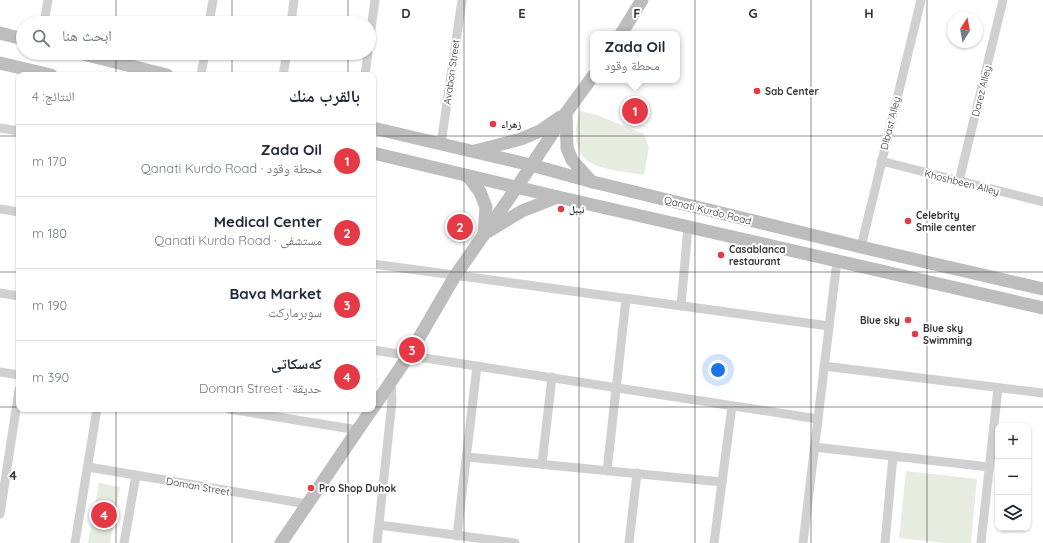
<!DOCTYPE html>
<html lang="ar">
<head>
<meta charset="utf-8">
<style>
  body { margin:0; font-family:Quicksand,"Noto Naskh Arabic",sans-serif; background:#f2f2f3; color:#1f2937; direction:rtl }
  .controls { position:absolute; right:12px; bottom:12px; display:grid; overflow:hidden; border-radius:8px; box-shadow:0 1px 3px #0004 }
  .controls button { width:36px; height:36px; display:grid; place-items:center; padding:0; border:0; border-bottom:1px solid #e0e1e3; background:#fff; color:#1f2937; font:20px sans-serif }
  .compass { position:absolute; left:947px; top:12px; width:36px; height:36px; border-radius:50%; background:#fff; box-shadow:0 1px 3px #0004; rotate:11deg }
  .you { position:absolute; left:718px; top:370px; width:14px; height:14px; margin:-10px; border:3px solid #fff; border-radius:50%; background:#1a73e8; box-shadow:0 0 0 6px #1a73e833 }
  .badge { display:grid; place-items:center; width:26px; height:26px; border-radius:50%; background:#e63946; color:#fff; font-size:13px; font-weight:700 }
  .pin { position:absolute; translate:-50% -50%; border:2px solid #fff; box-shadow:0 1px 4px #0006 }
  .popup { position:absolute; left:590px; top:31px; width:90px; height:52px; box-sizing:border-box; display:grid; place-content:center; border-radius:8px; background:#fff; filter:drop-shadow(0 1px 3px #0005); font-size:13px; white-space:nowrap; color:#747a83 }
  .popup b { font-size:15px; color:#1f2937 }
  .popup::after { content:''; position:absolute; left:50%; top:100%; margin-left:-8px; border:8px solid transparent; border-top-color:#fff }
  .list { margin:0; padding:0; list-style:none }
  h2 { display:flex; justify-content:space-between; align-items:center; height:52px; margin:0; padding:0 16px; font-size:17px }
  h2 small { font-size:13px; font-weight:400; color:#747a83 }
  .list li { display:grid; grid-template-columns:26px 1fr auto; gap:12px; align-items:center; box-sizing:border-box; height:72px; padding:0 16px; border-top:1px solid #e0e1e3 }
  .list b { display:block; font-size:15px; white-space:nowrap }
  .list p { margin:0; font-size:13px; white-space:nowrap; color:#747a83 }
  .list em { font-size:13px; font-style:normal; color:#747a83 }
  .icon { flex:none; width:22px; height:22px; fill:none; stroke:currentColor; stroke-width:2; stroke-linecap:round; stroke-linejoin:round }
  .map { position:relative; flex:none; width:1043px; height:543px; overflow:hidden; direction:ltr }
  .search { position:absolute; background:#fff; box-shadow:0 1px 3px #0004; left:16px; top:16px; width:360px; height:44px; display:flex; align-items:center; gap:10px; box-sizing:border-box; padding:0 14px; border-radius:22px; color:#747a83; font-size:15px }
  .panel { position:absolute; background:#fff; box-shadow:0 1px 3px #0004; left:16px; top:72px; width:360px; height:340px; border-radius:8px; direction:rtl }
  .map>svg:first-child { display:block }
</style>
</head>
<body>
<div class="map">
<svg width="1043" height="543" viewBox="0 0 1043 543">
  <rect width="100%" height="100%" fill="#fff"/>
  <g fill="#e6ecdf">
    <path d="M 580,111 L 597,115 L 644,134 L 649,147 L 644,175 C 628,172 610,171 595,165 C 573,156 573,130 580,111 Z"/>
    <polygon points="906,471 977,479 971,543 943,543 899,538"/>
    <polygon points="99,483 120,487 110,543 88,543"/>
  </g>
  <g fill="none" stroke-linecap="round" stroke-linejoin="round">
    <g stroke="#d0d0d0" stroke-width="9">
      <polyline points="44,23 48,0"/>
      <polyline points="209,23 213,0"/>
      <polyline points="291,23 294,0"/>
      <polyline points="369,44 375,0"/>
      <polyline points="201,75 205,53"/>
      <polyline points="283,75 287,53"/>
      <polyline points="365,75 368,53"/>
      <polyline points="0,128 19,131"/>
      <polyline points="441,144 462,0"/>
      <polyline points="881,161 1043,202"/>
      <polyline points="959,181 1003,0"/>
      <polyline points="0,209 19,212"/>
      <polyline points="861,247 921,0"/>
      <polyline points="373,264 829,326"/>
      <polyline points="0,293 19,296"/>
      <polyline points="681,306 688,227"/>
      <polyline points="373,350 818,419"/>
      <polyline points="824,366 1043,393"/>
      <polyline points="0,372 19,375"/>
      <polyline points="229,409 358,430"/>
      <polyline points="814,447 989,467"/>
      <polyline points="467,457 722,482"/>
      <polyline points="542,464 552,377"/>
      <polyline points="88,467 307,504"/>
      <polyline points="607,471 626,299"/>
      <polyline points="0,514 19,390"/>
      <polyline points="379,525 515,543"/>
      <polyline points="457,536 477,366"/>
      <polyline points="75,543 97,409"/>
      <polyline points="124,543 136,475"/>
      <polyline points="377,543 392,401 391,381"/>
      <polyline points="629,543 637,473"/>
      <polyline points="714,543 732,406"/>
      <polyline points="803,543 837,261"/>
      <polyline points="885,543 893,456"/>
      <polyline points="981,543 998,388"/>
    </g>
    <g stroke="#bdbdbd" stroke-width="13">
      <polyline points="0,33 23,39"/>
      <polyline points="621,34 642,0"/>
      <polyline points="79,53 167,75"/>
      <polyline points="0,63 51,75"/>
      <polyline points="566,113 567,148 572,160 592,182"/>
      <polyline points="373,128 531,165 593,182 861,247 1043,289"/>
      <polyline points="475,151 521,139 540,131 560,117"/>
      <polyline points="373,153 558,197 1043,308"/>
      <polyline points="468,176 480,192 486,207 484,233"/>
      <polyline points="489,231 522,211 558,197"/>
      <polyline points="373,408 409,355 455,276 517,187 566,113 593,76"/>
      <polyline points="281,543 372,409"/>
    </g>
  </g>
  <path fill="none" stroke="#333" stroke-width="1" stroke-opacity="0.55" d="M 116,0 L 116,23M 232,0 L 232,23M 348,0 L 348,23M 464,0 L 464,543M 579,0 L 579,543M 695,0 L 695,543M 811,0 L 811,543M 927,0 L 927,543M 116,53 L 116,75M 232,53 L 232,75M 348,53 L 348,75M 0,136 L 19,136M 373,136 L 1043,136M 0,272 L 19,272M 373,272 L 1043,272M 0,407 L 19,407M 373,407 L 1043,407M 116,409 L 116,543M 232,409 L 232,543M 348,409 L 348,543"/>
  <g fill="#e63946" stroke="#fff" stroke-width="1.5">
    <circle cx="757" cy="91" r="4"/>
    <circle cx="493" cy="124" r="4"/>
    <circle cx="561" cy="209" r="4"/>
    <circle cx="908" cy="221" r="4"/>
    <circle cx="721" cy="255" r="4"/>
    <circle cx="908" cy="320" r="4"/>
    <circle cx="915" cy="334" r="4"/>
    <circle cx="311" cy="488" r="4"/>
  </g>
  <g text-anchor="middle" stroke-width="4" stroke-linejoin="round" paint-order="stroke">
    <g font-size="10" fill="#333" stroke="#fff">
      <text transform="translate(451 72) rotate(-82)" y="4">Avabon Street</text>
      <text transform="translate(981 91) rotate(-76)" y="4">Darez Alley</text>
      <text transform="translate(890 123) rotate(-76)" y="4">Dlbast Alley</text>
      <text transform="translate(962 182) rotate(14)" y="4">Khoshbeen Alley</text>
      <text transform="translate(708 210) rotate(14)" y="4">Qanati Kurdo Road</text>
      <text transform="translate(198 486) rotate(10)" y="4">Doman Street</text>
    </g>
    <g font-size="10" font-weight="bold" fill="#333" stroke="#fff" text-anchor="start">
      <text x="765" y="95">Sab Center</text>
      <text x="501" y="128">زهراء</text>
      <text x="569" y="213">نيبل</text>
      <text x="916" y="219">Celebrity<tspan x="916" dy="12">Smile center</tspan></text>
      <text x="729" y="253">Casablanca<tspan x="729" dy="12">restaurant</tspan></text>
      <text x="900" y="324" text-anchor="end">Blue sky</text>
      <text x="923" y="332">Blue sky<tspan x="923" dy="12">Swimming</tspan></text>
      <text x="319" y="492">Pro Shop Duhok</text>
    </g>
  </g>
  <g font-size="13" text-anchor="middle" font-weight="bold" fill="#333" stroke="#fff" stroke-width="4" stroke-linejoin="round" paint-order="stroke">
    <text x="406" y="18">D</text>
    <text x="522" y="18">E</text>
    <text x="637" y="18">F</text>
    <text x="753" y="18">G</text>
    <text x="869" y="18">H</text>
    <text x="13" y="480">4</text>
  </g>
</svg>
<div class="controls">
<button>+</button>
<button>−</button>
<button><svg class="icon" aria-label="layers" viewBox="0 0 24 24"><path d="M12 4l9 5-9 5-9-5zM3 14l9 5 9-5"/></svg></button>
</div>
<svg class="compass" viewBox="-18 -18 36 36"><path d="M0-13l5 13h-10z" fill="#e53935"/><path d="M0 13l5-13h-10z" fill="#747a83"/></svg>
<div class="you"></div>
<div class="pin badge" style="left:635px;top:111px">1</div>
<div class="popup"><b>Zada Oil</b>محطة وقود</div>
<div class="pin badge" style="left:460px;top:227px">2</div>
<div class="pin badge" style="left:412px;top:350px">3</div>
<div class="pin badge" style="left:104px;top:515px">4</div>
<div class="search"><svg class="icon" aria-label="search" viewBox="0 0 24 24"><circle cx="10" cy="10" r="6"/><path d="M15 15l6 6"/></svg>ابحث هنا</div>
<section class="panel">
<h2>بالقرب منك<small>النتائج: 4</small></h2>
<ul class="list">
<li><span class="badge">1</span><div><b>Zada Oil</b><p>محطة وقود · Qanati Kurdo Road</p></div><em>170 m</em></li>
<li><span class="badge">2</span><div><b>Medical Center</b><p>مستشفى · Qanati Kurdo Road</p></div><em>180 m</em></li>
<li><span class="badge">3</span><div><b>Bava Market</b><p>سوبرماركت</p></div><em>190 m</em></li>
<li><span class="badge">4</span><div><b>کەسکاتی</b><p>حديقة · Doman Street</p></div><em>390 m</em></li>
</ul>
</section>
</div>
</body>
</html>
